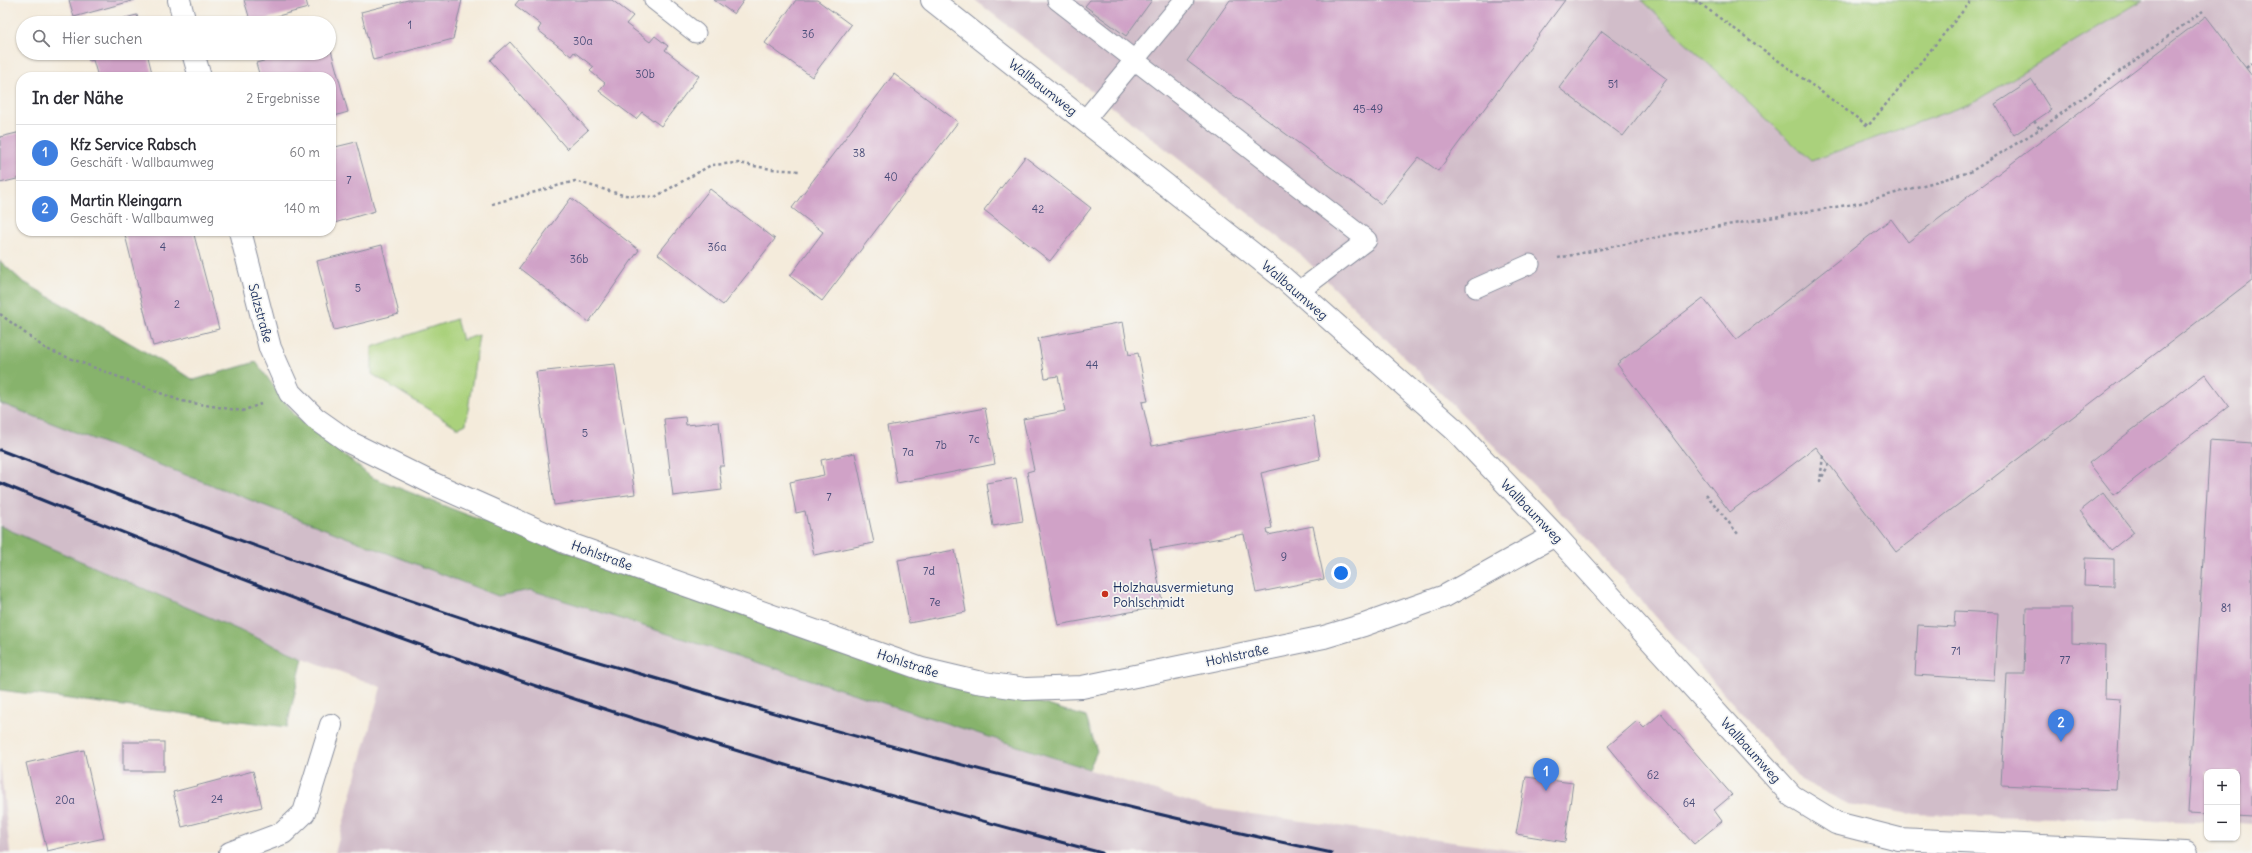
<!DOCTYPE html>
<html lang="de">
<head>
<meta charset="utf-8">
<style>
  body { margin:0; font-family:Delius,sans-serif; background:#f2f2f3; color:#2b2b33 }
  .controls { position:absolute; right:12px; bottom:12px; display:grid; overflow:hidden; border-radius:8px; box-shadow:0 1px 3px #0004 }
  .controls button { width:36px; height:36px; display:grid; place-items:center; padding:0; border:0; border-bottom:1px solid #e1e1e2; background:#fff; color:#2b2b33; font:20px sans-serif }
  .you { position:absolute; left:1341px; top:573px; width:14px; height:14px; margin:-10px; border:3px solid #fff; border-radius:50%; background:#1a73e8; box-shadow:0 0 0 6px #1a73e833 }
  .badge { display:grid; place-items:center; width:26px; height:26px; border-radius:50%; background:#7c3aed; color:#fff; font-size:13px; font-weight:700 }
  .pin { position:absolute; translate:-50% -33px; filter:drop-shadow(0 1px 2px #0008) }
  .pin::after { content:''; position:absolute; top:21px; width:14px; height:12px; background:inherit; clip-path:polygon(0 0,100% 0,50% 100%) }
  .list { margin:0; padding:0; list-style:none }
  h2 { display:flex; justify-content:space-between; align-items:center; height:52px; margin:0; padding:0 16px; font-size:17px }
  h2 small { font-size:13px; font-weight:400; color:#7c7c81 }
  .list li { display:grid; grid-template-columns:26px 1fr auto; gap:12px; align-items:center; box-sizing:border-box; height:56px; padding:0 16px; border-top:1px solid #e1e1e2 }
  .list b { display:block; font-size:15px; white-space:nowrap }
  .list p { margin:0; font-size:13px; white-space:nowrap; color:#7c7c81 }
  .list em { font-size:13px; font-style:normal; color:#7c7c81 }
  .icon { flex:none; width:22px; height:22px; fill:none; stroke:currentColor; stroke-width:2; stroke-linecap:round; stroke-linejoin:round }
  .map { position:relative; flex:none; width:2252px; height:853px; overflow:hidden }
  .search { position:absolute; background:#fff; box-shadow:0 1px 3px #0004; left:16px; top:16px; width:320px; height:44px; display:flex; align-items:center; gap:10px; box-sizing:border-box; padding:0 14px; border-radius:22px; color:#7c7c81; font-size:15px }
  .panel { position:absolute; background:#fff; box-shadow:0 1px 3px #0004; left:16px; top:72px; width:320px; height:164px; border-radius:16px }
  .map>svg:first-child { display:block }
</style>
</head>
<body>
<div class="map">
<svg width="2252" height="853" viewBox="0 0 2252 853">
  <rect width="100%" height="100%" fill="#f6f6f2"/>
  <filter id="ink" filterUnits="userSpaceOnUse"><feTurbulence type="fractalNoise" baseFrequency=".025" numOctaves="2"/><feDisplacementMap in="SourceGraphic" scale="8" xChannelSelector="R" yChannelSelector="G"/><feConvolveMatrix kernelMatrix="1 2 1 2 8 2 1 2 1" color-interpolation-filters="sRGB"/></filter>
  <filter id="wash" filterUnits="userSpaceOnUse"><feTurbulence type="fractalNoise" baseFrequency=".012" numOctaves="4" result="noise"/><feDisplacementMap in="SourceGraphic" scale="16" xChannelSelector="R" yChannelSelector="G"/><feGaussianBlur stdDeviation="0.9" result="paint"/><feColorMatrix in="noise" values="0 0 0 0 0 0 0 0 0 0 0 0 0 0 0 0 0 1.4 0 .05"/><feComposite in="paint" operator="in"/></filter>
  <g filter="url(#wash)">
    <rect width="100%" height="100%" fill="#f4ebdb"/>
    <g fill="#d1bdc9">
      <polygon points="975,0 1641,0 1811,161 1972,103 2143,0 2252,0 2252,824 2237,823 2237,772 2207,772 2207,822 1911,814 1848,804 1801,780 1575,526 1299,253"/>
      <polygon points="0,403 498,596 531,590 1208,808 1531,853 335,853 381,687 303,658 0,526"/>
      <polygon points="0,762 10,853 0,853"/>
    </g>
    <g fill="#aad17c" stroke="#62806d">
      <polygon points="1641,0 2143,0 1972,103 1811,161"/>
      <polygon points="456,319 462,340 479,335 466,424 458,428 372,374 372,347"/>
    </g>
    <g fill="#87b36c" stroke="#517165">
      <polygon points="0,261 22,281 194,380 256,362 294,414 371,477 529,539 823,635 1086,717 1097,751 1089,769 531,590 498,596 0,403"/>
      <polygon points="0,526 303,658 287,727 0,690"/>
    </g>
    <g id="blocks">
      <g fill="#d0a2c7">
        <polygon points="69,0 135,0 74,17"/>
        <polygon points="244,0 306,0 308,8 251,23"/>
        <polygon points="408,0 462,0 453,39 373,60 361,12"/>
        <polygon points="519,0 612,0 633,16 626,24 650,42 655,36 668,46 665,50 699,76 661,126 642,112 636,119 599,91 605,83 590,71 594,67 574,52 571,56 538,30 541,25 515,5"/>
        <polygon points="714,0 744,0 734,14"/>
        <polygon points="796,0 817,0 851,25 812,77 765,43"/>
        <polygon points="1090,0 1152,0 1126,36 1085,6"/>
        <polygon points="1230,0 1565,0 1438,171 1419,157 1381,204 1187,61"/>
        <polygon points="137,15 139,23 108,23 108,22"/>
        <polygon points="2206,16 2252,76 2252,280 1896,552 1816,447 1730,512 1617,364 1703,298 1736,340 1891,219 1908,242"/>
        <polygon points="1602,31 1667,79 1623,136 1559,88"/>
        <polygon points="510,42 588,130 567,149 490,60"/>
        <polygon points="329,43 348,112 331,117 331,77 260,77 256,63 293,53 329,53"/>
        <polygon points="87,53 147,53 153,77 98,77 93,60 89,61"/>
        <polygon points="894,74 958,122 822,301 790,276 823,232 792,208"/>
        <polygon points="2032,80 2051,110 2014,135 1995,104"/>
        <polygon points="21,132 21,178 0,183 0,137"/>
        <polygon points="356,142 375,211 331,224 331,148"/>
        <polygon points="1025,157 1091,208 1050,261 984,210"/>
        <polygon points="710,189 775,239 723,305 658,254"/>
        <polygon points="571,198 639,250 589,322 519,268"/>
        <polygon points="124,231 193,231 219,329 153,346"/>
        <polygon points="382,245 399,314 334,330 317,261"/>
        <polygon points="1123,322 1129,355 1138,353 1148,401 1142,402 1152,446 1313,416 1320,459 1261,473 1272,528 1267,529 1268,535 1313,526 1324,579 1256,593 1244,534 1152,550 1150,538 1163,606 1058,625 1027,472 1034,470 1023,419 1065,411 1058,376 1045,378 1038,338"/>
        <polygon points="615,364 635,494 554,505 536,372"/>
        <polygon points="2205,374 2229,406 2114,495 2089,463"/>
        <polygon points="985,408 995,464 897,483 887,426"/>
        <polygon points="685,417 686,425 719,422 724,466 719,466 722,490 673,496 664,419"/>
        <polygon points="2210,440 2252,443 2252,817 2237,816 2237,772 2207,772 2207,814 2188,813"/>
        <polygon points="855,453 874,543 814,555 805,511 796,513 790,482 824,475 821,460"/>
        <polygon points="1016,478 1023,521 993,526 986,483"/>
        <polygon points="2103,493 2134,532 2111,550 2080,511"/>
        <polygon points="955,550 966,612 909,623 898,560"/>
        <polygon points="2085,558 2114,559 2114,586 2084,585"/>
        <polygon points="2026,608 2072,608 2072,643 2106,645 2105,698 2121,699 2116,790 2001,785 2007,674 2024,674"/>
        <polygon points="1955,611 1998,613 1994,680 1915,675 1918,625 1954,627"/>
        <polygon points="1661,713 1732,795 1714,810 1722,821 1694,844 1650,797 1608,746 1637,721 1644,728"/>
        <rect x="123" y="742" width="41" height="29"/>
        <polygon points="84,750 104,838 47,851 26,763"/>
        <polygon points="253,771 262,807 182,827 173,792"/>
        <polygon points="1526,777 1573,783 1565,842 1516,834"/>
      </g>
    </g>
  </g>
  <g filter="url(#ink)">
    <use href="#blocks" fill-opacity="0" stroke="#888d9c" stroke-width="1"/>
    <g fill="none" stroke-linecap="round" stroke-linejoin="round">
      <g stroke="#888d9c" stroke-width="21">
        <g id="service">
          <polyline points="654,0 696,33"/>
          <polyline points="1057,0 1367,240 1298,292"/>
          <polyline points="1084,121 1184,0"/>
          <polyline points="1476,288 1530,264"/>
        </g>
      </g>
      <g stroke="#888d9c" stroke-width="24">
        <g id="minor">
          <polyline points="179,0 185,23"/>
          <polyline points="932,0 1281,276 1455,430 1555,535 1792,796 1836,823 1899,839 2186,853"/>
          <polyline points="193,53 200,77"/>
          <polyline points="240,231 270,348 290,393 315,418 349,442 434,484 567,543 922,669 977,682 1025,689 1082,687 1324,637 1364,625 1445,596 1555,535"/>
          <polyline points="230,853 283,833 304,813 331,725"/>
        </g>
      </g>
      <g stroke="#888d9c" stroke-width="2.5" stroke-dasharray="3 3" stroke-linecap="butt">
        <polyline points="1695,0 1868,126 1972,0"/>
        <polyline points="2246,68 2252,63"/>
        <polyline points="2034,121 2040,129"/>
        <polyline points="492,204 575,181 623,195 655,197 711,165 738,163 771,169 799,171"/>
        <polyline points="1558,258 1678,233 1860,203 1970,172 2040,129 2203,11"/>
        <polyline points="0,314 46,349 181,401 242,411 261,404"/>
        <polyline points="1823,456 1820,481 1829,464"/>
        <polyline points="1706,494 1738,534"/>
      </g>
      <use href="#service" stroke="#fff" stroke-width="19"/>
      <use href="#minor" stroke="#fff" stroke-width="22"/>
      <g stroke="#1b2f5e" stroke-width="3">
        <path d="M 0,450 C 183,521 367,588 554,648 C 598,663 643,674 688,688 C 900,751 1115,807 1332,853"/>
        <path d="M 0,483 C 179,556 359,625 542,688 C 726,751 914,803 1102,853"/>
      </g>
    </g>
  </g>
  <circle fill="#c8321e" stroke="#f6f6f2" stroke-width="1.5" cx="1105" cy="594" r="4"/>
  <g text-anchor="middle" stroke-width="3.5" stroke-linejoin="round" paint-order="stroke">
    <g font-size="11" fill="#484c78">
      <text x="410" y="29">1</text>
      <text x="808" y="38">36</text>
      <text x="583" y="45">30a</text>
      <text x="645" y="78">30b</text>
      <text x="1613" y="88">51</text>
      <text x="1368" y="113">45-49</text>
      <text x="859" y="157">38</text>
      <text x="891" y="181">40</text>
      <text x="349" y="184">7</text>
      <text x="1038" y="213">42</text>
      <text x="163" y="251">4</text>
      <text x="717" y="251">36a</text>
      <text x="579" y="263">36b</text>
      <text x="358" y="292">5</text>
      <text x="177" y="308">2</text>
      <text x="1092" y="369">44</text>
      <text x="585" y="437">5</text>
      <text x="974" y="443">7c</text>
      <text x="941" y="449">7b</text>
      <text x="908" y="456">7a</text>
      <text x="829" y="501">7</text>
      <text x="1284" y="561">9</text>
      <text x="929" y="575">7d</text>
      <text x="935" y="606">7e</text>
      <text x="2226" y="612">81</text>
      <text x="1956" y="655">71</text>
      <text x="2065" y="664">77</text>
      <text x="1653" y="779">62</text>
      <text x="217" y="803">24</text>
      <text x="65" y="804">20a</text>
      <text x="1689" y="807">64</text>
    </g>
    <g font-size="13" fill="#1b2f5e" stroke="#f6f6f2">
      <text transform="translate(1043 87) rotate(38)" y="5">Wallbaumweg</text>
      <text transform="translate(1295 290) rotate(41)" y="5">Wallbaumweg</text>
      <text transform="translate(261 313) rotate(75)" y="5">Salzstraße</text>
      <text transform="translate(1532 511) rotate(46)" y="5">Wallbaumweg</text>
      <text transform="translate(602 555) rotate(20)" y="5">Hohlstraße</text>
      <text transform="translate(1237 655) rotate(-12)" y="5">Hohlstraße</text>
      <text transform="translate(908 663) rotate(18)" y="5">Hohlstraße</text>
      <text transform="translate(1751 750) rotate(48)" y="5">Wallbaumweg</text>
    </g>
    <g font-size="13" fill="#1b2f5e" stroke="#f6f6f2" text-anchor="start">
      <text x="1113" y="592">Holzhausvermietung<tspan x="1113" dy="15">Pohlschmidt</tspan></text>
    </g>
  </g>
</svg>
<div class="controls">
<button>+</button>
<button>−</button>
</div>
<div class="you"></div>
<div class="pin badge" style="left:1546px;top:791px;background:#3f7fe0">1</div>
<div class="pin badge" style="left:2061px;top:742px;background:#3f7fe0">2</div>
<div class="search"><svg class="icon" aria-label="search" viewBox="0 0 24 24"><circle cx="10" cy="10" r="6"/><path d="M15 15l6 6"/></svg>Hier suchen</div>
<section class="panel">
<h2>In der Nähe<small>2 Ergebnisse</small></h2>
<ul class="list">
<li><span class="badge" style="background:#3f7fe0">1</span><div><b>Kfz Service Rabsch</b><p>Geschäft · Wallbaumweg</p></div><em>60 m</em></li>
<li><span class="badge" style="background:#3f7fe0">2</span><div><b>Martin Kleingarn</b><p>Geschäft · Wallbaumweg</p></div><em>140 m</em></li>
</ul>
</section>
</div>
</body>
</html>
